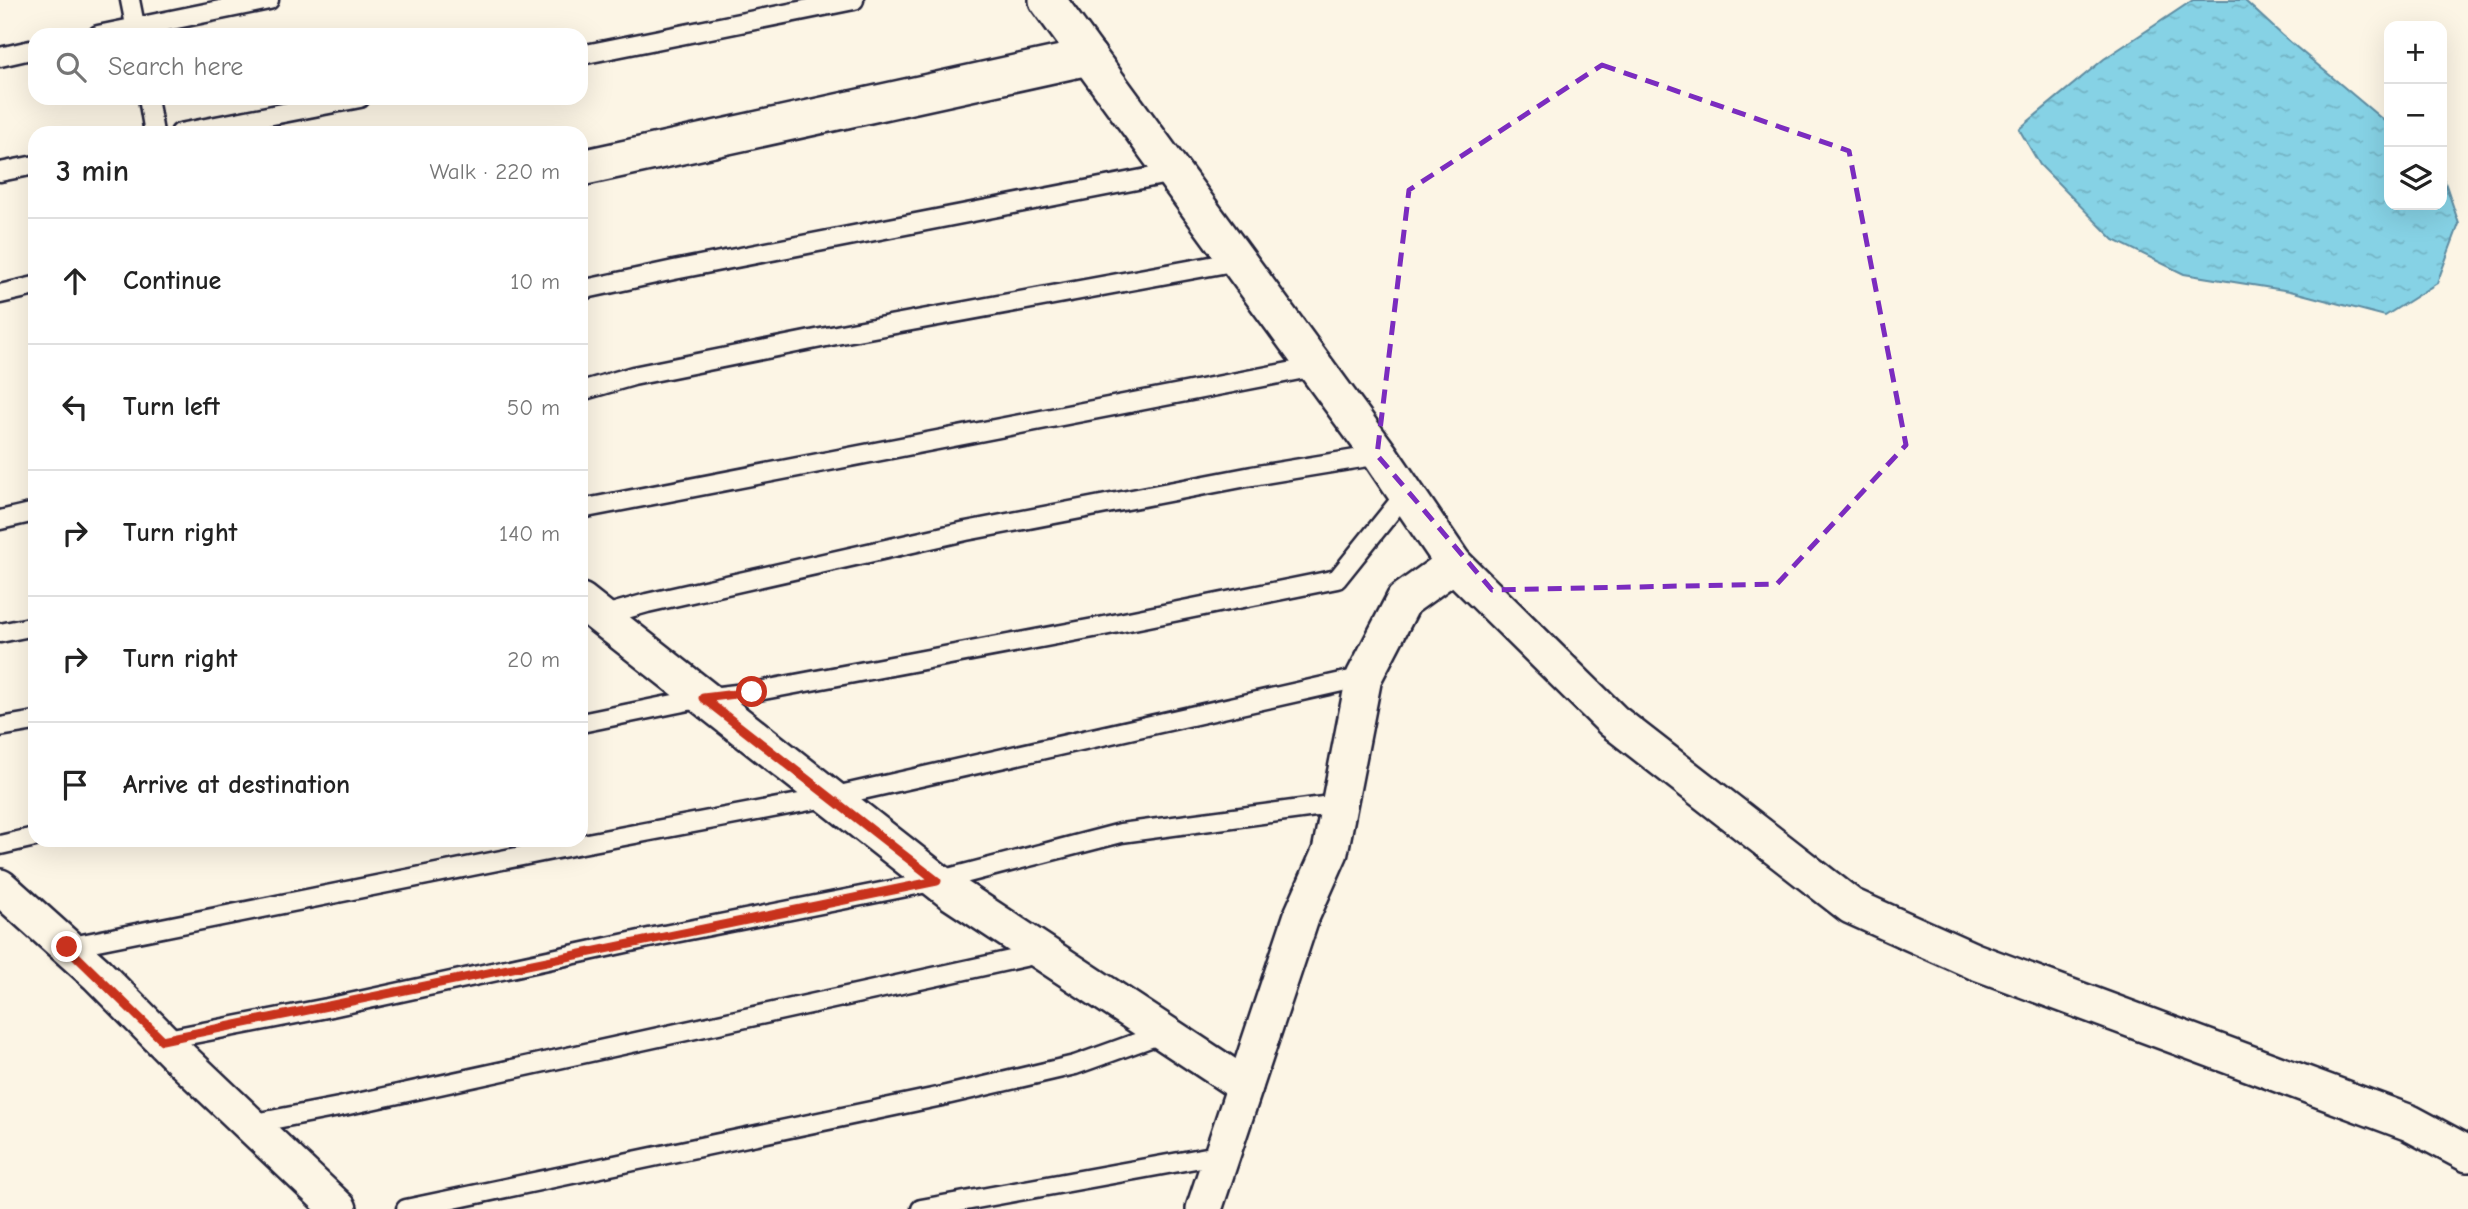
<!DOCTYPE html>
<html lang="en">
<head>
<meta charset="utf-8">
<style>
  body { margin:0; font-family:"Comic Neue",sans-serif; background:#f2f2f2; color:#222 }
  .controls { position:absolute; right:21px; top:21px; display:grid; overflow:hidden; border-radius:14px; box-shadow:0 7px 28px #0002 }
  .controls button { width:63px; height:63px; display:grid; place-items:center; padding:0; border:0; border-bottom:2px solid #e0e0e0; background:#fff; color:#222; font:35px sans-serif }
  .stop { position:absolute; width:21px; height:21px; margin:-16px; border:5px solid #c8321e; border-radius:50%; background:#fff }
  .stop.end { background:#c8321e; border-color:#fff; box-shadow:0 2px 7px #0008 }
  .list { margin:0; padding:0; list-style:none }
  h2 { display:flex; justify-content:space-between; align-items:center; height:91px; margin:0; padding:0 28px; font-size:30px }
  h2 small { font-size:23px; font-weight:400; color:#767676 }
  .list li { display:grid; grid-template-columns:46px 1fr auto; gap:21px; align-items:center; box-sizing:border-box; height:126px; padding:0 28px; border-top:2px solid #e0e0e0 }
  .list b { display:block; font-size:26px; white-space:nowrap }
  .list em { font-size:23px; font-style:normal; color:#767676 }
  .icon { flex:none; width:38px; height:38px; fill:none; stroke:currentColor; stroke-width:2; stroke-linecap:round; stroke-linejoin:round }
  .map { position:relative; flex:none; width:2468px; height:1209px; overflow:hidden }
  .search { position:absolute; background:#fff; box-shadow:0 7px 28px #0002; left:28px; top:28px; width:560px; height:77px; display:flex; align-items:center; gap:18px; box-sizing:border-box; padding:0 24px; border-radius:21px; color:#767676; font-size:26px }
  .panel { position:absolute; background:#fff; box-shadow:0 7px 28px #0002; left:28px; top:126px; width:560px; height:721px; border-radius:21px }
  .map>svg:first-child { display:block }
</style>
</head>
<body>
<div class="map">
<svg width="2468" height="1209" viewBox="0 0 2468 1209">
  <defs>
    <pattern id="water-ripples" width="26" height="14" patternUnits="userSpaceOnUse" patternTransform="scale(1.75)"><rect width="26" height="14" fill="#86d2e5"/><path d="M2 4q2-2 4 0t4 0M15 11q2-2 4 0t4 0" fill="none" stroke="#73b4c5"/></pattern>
  </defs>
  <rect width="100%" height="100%" fill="#fcf5e5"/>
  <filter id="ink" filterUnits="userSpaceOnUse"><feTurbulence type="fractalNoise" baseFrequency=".0143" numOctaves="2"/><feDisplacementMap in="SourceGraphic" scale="14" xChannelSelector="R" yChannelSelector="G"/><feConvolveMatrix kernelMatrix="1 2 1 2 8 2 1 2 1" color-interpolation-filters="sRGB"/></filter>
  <g filter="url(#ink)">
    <polygon fill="url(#water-ripples)" stroke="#5e8ca1" stroke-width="2" points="2193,0 2244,0 2282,35 2389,125 2389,205 2442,205 2442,173 2459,224 2437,283 2385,316 2290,291 2184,274 2114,240 2040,165 2019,129 2104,59"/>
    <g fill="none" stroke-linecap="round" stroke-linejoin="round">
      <g stroke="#22223b" stroke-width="23">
        <g id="service">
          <polyline points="130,0 137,35"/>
          <polyline points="98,35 269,0"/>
          <polyline points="581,55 854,0"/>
          <polyline points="0,57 35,49"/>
          <polyline points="148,98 154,133"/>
          <polyline points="180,133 360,98"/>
          <polyline points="0,172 35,165"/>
          <polyline points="581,290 674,270 1173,173"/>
          <polyline points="0,294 35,286"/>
          <polyline points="581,391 633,376 846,333 1238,261"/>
          <polyline points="581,509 1315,367"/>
          <polyline points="0,520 35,512"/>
          <polyline points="598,617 647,603 966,531 1252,476 1380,455"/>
          <polyline points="0,633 35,626"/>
          <polyline points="581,723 703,698 753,692 1099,627 1337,579 1406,493"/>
          <polyline points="0,727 35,721"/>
          <polyline points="0,845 35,837"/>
          <polyline points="67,947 582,844 831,797 1364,677"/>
          <polyline points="162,1040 327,1008 649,938 937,881 1121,833 1338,804"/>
          <polyline points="250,1124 339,1107 1043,953"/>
          <polyline points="406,1209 942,1096 1075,1065 1164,1033"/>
          <polyline points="921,1209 1223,1154"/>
        </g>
      </g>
      <g stroke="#22223b" stroke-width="40">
        <g id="minor">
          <polyline points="1047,0 1380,455 1454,564 1613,721 1851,906 1974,961 2410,1123 2468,1154"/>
          <polyline points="581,168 1089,57"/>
          <polyline points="581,601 951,892 1245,1086"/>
          <polyline points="0,887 97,974 175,1053 339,1209"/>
          <polyline points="1204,1209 1302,915 1330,852 1364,677 1404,600 1454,564"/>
        </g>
      </g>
      <use href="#service" stroke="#fcf5e5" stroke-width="18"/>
      <use href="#minor" stroke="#fcf5e5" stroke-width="35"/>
    </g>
  </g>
  <g fill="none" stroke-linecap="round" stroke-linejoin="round" filter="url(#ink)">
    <polyline stroke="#c8321e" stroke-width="9" points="67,947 162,1040 937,881 703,698 752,692"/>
  </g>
  <path fill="none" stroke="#7b2cbf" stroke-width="5" stroke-dasharray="14 9" stroke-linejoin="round" d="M 1602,65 L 1849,151 L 1906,445 L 1777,584 L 1492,590 L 1377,455 L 1409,190 Z"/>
</svg>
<div class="controls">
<button>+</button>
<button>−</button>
<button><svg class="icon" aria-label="layers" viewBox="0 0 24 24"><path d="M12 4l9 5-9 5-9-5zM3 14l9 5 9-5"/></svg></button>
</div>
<div class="stop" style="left:752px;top:692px"></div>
<div class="stop end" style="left:67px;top:947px"></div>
<div class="search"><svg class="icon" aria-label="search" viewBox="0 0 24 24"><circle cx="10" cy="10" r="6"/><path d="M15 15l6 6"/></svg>Search here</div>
<section class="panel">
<h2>3 min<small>Walk · 220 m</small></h2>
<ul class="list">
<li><svg class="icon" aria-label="ahead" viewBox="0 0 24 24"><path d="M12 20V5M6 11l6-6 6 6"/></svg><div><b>Continue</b></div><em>10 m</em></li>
<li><svg class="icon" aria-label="left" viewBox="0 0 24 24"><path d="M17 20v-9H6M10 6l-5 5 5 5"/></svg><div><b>Turn left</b></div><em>50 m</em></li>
<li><svg class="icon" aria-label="right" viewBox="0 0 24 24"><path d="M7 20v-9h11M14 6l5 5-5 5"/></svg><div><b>Turn right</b></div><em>140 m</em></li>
<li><svg class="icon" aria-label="right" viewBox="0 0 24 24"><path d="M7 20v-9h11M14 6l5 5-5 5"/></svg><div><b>Turn right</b></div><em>20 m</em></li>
<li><svg class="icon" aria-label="arrive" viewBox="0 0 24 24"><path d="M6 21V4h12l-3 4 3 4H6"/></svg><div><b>Arrive at destination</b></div></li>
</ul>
</section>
</div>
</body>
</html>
